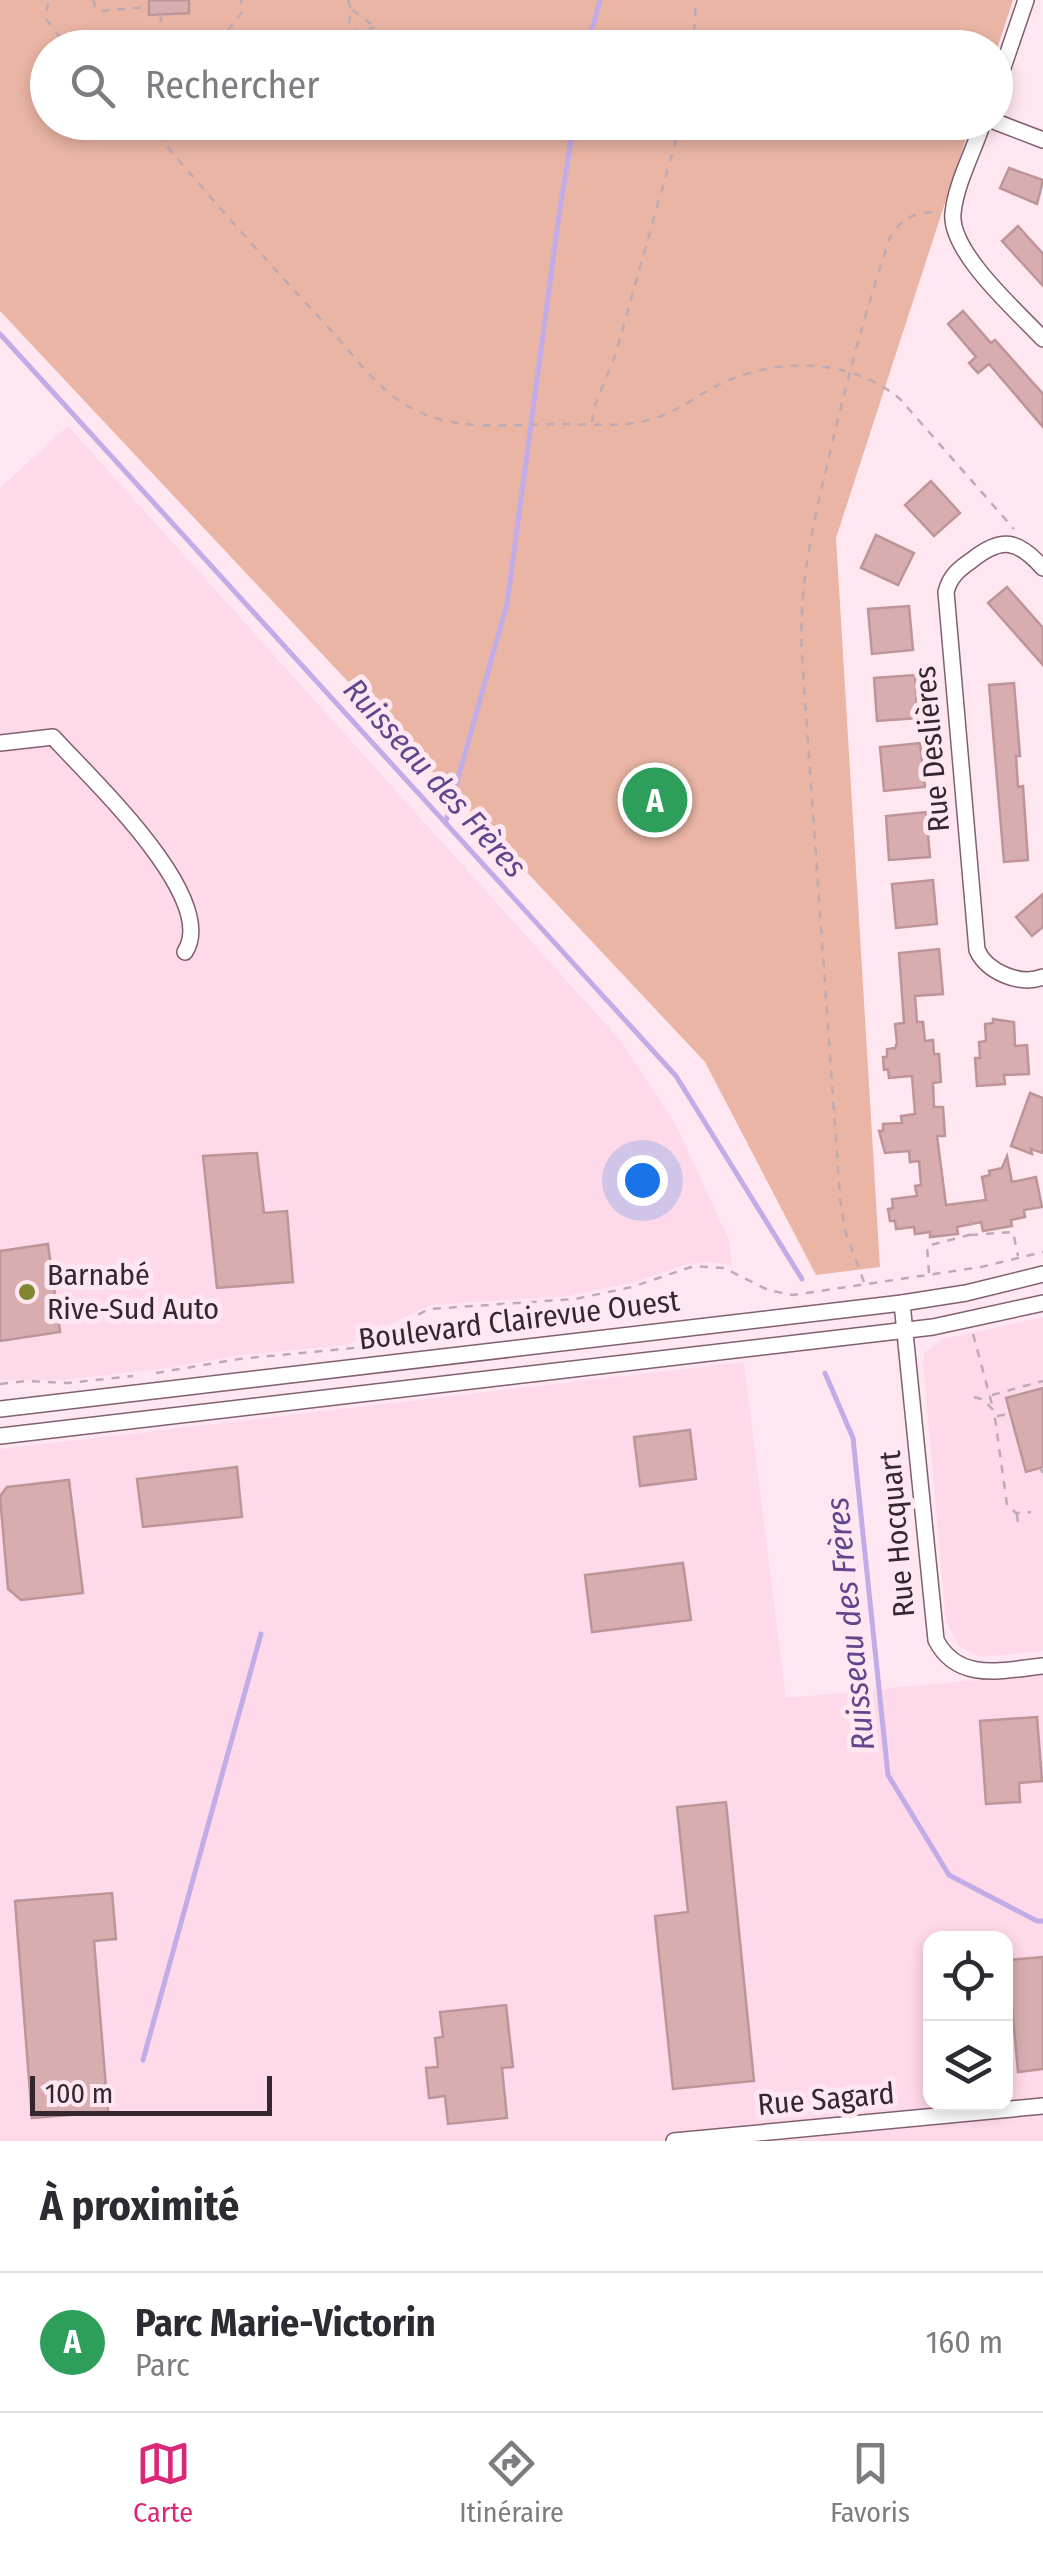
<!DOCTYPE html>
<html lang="fr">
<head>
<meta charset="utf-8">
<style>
  body { margin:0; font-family:"Fira Sans Condensed",sans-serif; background:#f7f7f7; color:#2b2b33 }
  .controls { position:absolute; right:30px; bottom:30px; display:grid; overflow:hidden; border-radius:20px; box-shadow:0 5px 15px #0003 }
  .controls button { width:90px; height:90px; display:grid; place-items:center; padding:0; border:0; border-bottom:2px solid #e1e1e2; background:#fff; color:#2b2b33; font:50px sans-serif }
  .scale { position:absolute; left:30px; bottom:25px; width:242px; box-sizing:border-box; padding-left:10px; border:5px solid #36272e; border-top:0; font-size:28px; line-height:35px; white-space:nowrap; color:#36272e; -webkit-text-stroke:8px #ffe7f1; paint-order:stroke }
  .you { position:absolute; left:642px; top:1180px; width:35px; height:35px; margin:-25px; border:8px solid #fff; border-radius:50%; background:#1a73e8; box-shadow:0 0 0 15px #1a73e833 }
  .badge { display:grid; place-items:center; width:65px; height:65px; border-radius:50%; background:#db2777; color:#fff; font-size:32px; font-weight:700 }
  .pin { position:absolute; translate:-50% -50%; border:5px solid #fff; box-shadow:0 2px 10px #0006 }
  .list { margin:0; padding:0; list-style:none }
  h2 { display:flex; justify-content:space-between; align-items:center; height:130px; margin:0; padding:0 40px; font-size:42px }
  h2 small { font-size:32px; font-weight:400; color:#7c7c81 }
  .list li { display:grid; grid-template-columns:65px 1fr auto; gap:30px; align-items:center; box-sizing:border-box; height:140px; padding:0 40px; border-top:2px solid #e1e1e2 }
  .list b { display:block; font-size:38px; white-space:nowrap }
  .list p { margin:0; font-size:32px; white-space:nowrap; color:#7c7c81 }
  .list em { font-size:32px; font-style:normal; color:#7c7c81 }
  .icon { flex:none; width:55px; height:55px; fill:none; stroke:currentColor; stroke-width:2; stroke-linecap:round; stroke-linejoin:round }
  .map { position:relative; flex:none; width:1043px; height:2141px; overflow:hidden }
  .search { position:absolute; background:#fff; box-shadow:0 5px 15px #0003; left:30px; right:30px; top:30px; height:110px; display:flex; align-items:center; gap:25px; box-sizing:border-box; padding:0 35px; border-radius:55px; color:#7c7c81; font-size:38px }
  .sheet { height:270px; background:#fff }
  nav { display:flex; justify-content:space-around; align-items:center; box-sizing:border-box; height:140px; border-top:2px solid #e1e1e2; background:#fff; font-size:28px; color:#7c7c81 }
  nav a { display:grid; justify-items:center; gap:5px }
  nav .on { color:#db2777 }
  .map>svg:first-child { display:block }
</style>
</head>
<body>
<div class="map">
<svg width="1043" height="2141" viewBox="0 0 1043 2141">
  <rect width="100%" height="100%" fill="#ffe7f1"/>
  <g fill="#fed9e9" fill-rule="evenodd">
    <polygon points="68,426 620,1040 677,1127 729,1240 732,1265 706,1262 687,1264 632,1283 569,1296 431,1305 347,1345 233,1356 169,1368 61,1380 0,1380 0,488"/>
    <polygon points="1043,1317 1043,1651 980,1657 959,1646 946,1621 923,1361 925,1352 943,1339"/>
    <path d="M 744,1362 L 786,1698 L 1043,1674 L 1043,2141 L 0,2141 L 0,1449 ZM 930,1938 L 1006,1938 L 1006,2104 L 930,2104 Z"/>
  </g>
  <polygon fill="#eab5a4" points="0,0 1013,0 996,52 996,48 48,48 48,122 971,123 836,538 880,1267 816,1275 705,1062 0,311"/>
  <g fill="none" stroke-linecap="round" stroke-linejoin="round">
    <g stroke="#c1ace8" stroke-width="5">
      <polyline points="587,48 600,0"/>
      <polyline points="0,334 676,1076 802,1279"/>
      <polyline points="446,821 507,604 559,215 574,122"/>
      <polyline points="825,1373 853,1438 888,1775 949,1875 1037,1921 1043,1921"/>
      <polyline points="143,2060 261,1634"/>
    </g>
  </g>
  <g fill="#d7adb0" stroke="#bd9598" stroke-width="2.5">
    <polygon points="149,0 189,0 189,13 149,15"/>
    <polygon points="1009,168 1043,180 1037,204 1000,188"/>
    <polygon points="1018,226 1043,254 1043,286 1002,241"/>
    <polygon points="963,311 991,343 995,340 1043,394 1043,427 989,364 978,373 969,363 976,357 948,324"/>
    <polygon points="931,481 960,513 934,536 905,505"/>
    <polygon points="876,535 914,553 898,585 861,568"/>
    <polygon points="1007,587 1043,628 1043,665 988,603"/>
    <polygon points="909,606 913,650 872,654 868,609"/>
    <polygon points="915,675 918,718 877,721 874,678"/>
    <polygon points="1014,683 1020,756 1016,756 1018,787 1023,786 1028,860 1004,862 989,685"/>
    <polygon points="920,743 925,787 884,791 880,747"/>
    <polygon points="926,812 930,857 889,860 886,816"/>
    <polygon points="933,880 937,924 896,928 892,884"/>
    <polygon points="1043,894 1043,927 1032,936 1016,917"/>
    <polygon points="939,949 943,994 915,996 917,1022 923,1022 925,1041 933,1040 934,1054 939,1054 941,1082 933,1083 934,1107 943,1107 945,1136 937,1136 946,1205 986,1200 982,1177 990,1175 989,1171 1002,1168 1007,1156 1012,1182 1036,1177 1042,1207 1024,1210 1025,1217 1011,1220 1012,1226 983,1231 981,1222 957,1227 958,1234 930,1237 930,1232 915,1234 914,1227 896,1229 895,1221 890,1221 888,1209 893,1208 892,1199 917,1196 915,1186 921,1185 919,1161 910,1162 909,1151 885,1153 879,1131 883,1131 883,1124 902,1123 901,1116 915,1114 912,1076 889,1078 888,1069 884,1070 883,1057 887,1057 887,1049 895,1048 897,1043 895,1024 904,1023 899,953"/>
    <polygon points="993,1019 1014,1022 1015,1046 1027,1045 1029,1074 1004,1075 1005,1084 977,1086 975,1058 980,1058 979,1042 986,1041 985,1024 993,1023"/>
    <polygon points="1030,1093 1043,1098 1043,1153 1031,1149 1032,1154 1011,1146"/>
    <polygon points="257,1153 264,1213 287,1211 293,1282 217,1288 203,1156"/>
    <polygon points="48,1244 60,1332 0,1341 0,1251"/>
    <polygon points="1043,1388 1043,1467 1026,1472 1006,1398"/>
    <polygon points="690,1430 696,1479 640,1486 634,1437"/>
    <polygon points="237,1467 242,1517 143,1527 137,1479"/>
    <polygon points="69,1480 83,1593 21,1600 8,1589 0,1496 7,1487"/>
    <polygon points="683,1563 691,1620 592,1632 585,1575"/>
    <polygon points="1037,1717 1042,1781 1019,1783 1020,1802 986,1804 980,1721"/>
    <polygon points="726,1802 754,2081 673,2089 655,1916 688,1912 677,1807"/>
    <polygon points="112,1893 116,1939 94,1941 108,2112 32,2118 15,1901"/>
    <polygon points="1043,1957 1043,2069 1018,2072 1008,1960"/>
    <polygon points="506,2005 513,2067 502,2068 507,2118 448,2124 445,2096 429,2098 426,2068 438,2067 435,2038 443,2037 440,2012"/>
  </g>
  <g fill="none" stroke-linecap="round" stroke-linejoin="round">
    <g stroke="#815f6f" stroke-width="18">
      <g id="minor">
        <polyline points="996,88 1026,0"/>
        <path d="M 983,122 C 974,151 956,183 953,213 C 949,252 1017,311 1043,339"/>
        <polyline points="996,122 1043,140"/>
        <path d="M 1043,568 C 1018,540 1002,536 972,560 C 959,569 950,576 946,592 L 977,950 C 987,972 1020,986 1043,977"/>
        <path d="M 0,743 L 53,737 C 88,776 220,898 185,952"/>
        <path d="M 902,1303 L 936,1640 C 958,1683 1003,1670 1043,1666"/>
        <polyline points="0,1409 902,1303 966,1293 1043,1274"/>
        <polyline points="0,1436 933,1327 1043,1303"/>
        <polyline points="674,2141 1043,2106"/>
      </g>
    </g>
    <g stroke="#bfaab3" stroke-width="2.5" stroke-dasharray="8 8" stroke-linecap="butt">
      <polyline points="93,0 97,11 149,7"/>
      <polyline points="348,0 351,9 349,25 358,32 375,27"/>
      <polyline points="48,3 46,19 59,36 74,48"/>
      <polyline points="352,10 374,26"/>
      <polyline points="161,14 161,48"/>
      <polyline points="201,48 226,33 242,12 241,0"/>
      <polyline points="693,48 696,0"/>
      <path d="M 147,122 C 205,193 266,260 328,327 C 352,353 377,389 409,407 C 455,433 513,424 565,424 C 595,424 625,428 655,418 C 679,411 699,394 722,383 C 780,357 851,358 900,399 L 1014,529"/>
      <polyline points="592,422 593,410 615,356 681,122"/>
      <polyline points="970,1235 1013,1232 1018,1256"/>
      <polyline points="929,1273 927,1246 969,1235 971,1219"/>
      <path d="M 864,1282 L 845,1231 L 840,1198 L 802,656 C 798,587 813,524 829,457 C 846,384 865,312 889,240 C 899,219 914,212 937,212"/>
      <polyline points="973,1334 993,1408"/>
      <polyline points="156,1373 239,1359 353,1348 429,1309 575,1299 632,1287 694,1266 724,1268 768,1290 793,1295 981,1267 1043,1252"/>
      <polyline points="0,1384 27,1381 68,1383 133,1376"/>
      <polyline points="992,1395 1043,1381"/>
      <polyline points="974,1397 984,1400 994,1411 1007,1505 1016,1513 1031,1512"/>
      <polyline points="997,1416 1010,1414"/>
      <polyline points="1040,1468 1043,1473"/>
      <polyline points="1017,1514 1018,1524"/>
    </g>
    <use href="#minor" stroke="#fff" stroke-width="15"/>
  </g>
  <circle fill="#838530" stroke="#ffe7f1" stroke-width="4" cx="27" cy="1292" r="10"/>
  <g text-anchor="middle" stroke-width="10" stroke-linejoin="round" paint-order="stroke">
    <g font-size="30" fill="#36272e" stroke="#ffe7f1">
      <text transform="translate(932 749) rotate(-95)" y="10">Rue Deslières</text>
      <text transform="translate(519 1320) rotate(-7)" y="10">Boulevard Clairevue Ouest</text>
      <text transform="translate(897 1534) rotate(-95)" y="10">Rue Hocquart</text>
      <text transform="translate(826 2099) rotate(-5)" y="10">Rue Sagard</text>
    </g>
    <g font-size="30" fill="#36272e" stroke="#ffe7f1" text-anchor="start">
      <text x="47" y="1285">Barnabé<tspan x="47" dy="34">Rive-Sud Auto</tspan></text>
    </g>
    <g font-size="32" font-style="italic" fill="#62458d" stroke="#ffe7f1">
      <text transform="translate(435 778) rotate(48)" y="11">Ruisseau des Frères</text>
      <text transform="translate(850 1624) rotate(-96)" y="11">Ruisseau des Frères</text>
    </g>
  </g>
</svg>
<div class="controls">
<button><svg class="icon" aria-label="locate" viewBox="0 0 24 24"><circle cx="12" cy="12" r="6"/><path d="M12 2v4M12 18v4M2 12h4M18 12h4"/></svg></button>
<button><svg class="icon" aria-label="layers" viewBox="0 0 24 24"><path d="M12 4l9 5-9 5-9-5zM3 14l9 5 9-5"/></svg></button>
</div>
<div class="scale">100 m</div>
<div class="you"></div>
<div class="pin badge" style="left:655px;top:800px;background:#2e9e5b">A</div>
<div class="search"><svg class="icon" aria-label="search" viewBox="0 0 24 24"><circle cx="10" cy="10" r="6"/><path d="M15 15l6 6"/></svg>Rechercher</div>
</div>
<section class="sheet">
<h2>À proximité<small></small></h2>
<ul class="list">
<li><span class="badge" style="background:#2e9e5b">A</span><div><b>Parc Marie-Victorin</b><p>Parc</p></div><em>160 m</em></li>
</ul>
</section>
<nav>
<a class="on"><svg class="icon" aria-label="map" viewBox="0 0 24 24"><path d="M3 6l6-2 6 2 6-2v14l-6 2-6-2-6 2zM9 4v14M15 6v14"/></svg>Carte</a>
<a><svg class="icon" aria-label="directions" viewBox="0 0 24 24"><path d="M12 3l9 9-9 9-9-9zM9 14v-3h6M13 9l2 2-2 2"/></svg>Itinéraire</a>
<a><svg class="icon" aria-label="saved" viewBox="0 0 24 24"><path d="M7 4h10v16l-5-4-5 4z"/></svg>Favoris</a>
</nav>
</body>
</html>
